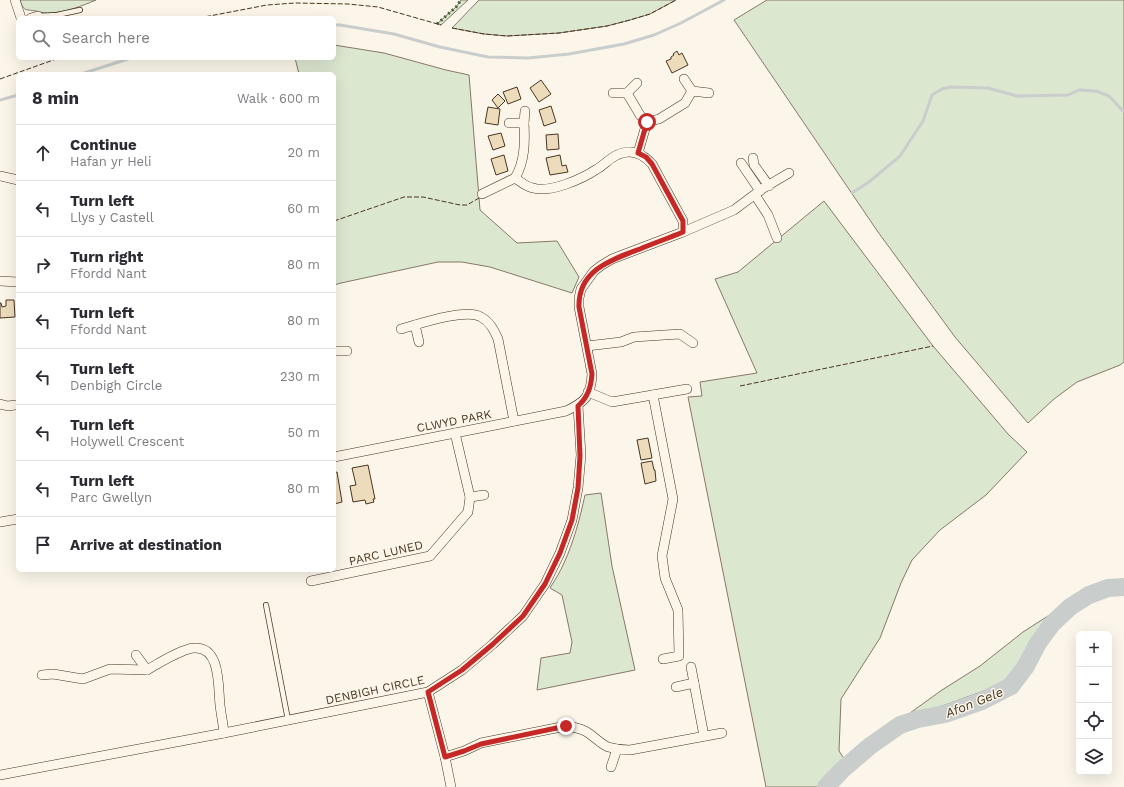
<!DOCTYPE html>
<html lang="en">
<head>
<meta charset="utf-8">
<style>
  body { margin:0; font-family:"Work Sans",sans-serif; background:#f7f7f7; color:#2b2b33 }
  .controls { position:absolute; right:12px; bottom:12px; display:grid; overflow:hidden; border-radius:6px; box-shadow:0 4px 16px #0002 }
  .controls button { width:36px; height:36px; display:grid; place-items:center; padding:0; border:0; border-bottom:1px solid #e1e1e2; background:#fff; color:#2b2b33; font:20px sans-serif }
  .stop { position:absolute; width:12px; height:12px; margin:-9px; border:3px solid #c62828; border-radius:50%; background:#fff }
  .stop.end { background:#c62828; border-color:#fff; box-shadow:0 1px 4px #0008 }
  .list { margin:0; padding:0; list-style:none }
  h2 { display:flex; justify-content:space-between; align-items:center; height:52px; margin:0; padding:0 16px; font-size:17px }
  h2 small { font-size:13px; font-weight:400; color:#7c7c81 }
  .list li { display:grid; grid-template-columns:26px 1fr auto; gap:12px; align-items:center; box-sizing:border-box; height:56px; padding:0 16px; border-top:1px solid #e1e1e2 }
  .list b { display:block; font-size:15px; white-space:nowrap }
  .list p { margin:0; font-size:13px; white-space:nowrap; color:#7c7c81 }
  .list em { font-size:13px; font-style:normal; color:#7c7c81 }
  .icon { flex:none; width:22px; height:22px; fill:none; stroke:currentColor; stroke-width:2; stroke-linecap:round; stroke-linejoin:round }
  .map { position:relative; flex:none; width:1124px; height:787px; overflow:hidden }
  .search { position:absolute; background:#fff; box-shadow:0 4px 16px #0002; left:16px; top:16px; width:320px; height:44px; display:flex; align-items:center; gap:10px; box-sizing:border-box; padding:0 14px; border-radius:6px; color:#7c7c81; font-size:15px }
  .panel { position:absolute; background:#fff; box-shadow:0 4px 16px #0002; left:16px; top:72px; width:320px; height:500px; border-radius:6px }
  .map>svg:first-child { display:block }
</style>
</head>
<body>
<div class="map">
<svg width="1124" height="787" viewBox="0 0 1124 787">
  <rect width="100%" height="100%" fill="#fbf6e9"/>
  <g fill="#dce7d0" stroke="#887966">
    <path d="M 20,0 L 96,0 C 82,6 66,12 51,13 C 46,14 41,12 36,11 C 25,9 24,12 20,0 Z"/>
    <polygon points="461,0 468,0 441,25 437,24 456,7"/>
    <polygon points="479,0 676,0 650,14 630,20 607,26 559,33 507,36 484,34 452,28"/>
    <polygon points="767,0 1124,0 1124,362 1120,365 1077,382 1054,399 1028,423 955,337 878,232 734,20"/>
    <polygon points="334,45 384,53 446,70 469,75 480,210 517,243 557,241 579,277 572,293 490,267 462,262 438,262 341,283 334,285 334,74 299,74 295,58 334,58"/>
    <polygon points="824,201 933,346 1008,434 1027,452 986,495 940,530 912,560 901,583 880,638 841,699 839,751 845,760 827,776 819,787 766,787 688,397 702,396 700,382 757,373 715,279 738,272"/>
    <path d="M 601,493 L 612,566 L 635,670 L 537,690 L 541,658 L 570,653 L 572,642 L 562,595 L 550,588 C 555,580 560,572 564,563 C 574,541 580,518 585,495 Z"/>
    <path d="M 1062,607 C 1052,616 1043,625 1035,636 C 1028,647 1024,661 1016,671 C 1003,685 984,691 967,697 C 946,705 925,712 903,718 L 942,690 L 980,666 L 1023,632 Z"/>
  </g>
  <g fill="none" stroke-linecap="round" stroke-linejoin="round">
    <g stroke="#c9cecd" stroke-width="3">
      <polyline points="334,25 340,25 394,34 440,47 488,57 528,58 569,54 624,44 654,35 681,23 724,0"/>
      <polyline points="81,74 131,58"/>
      <polyline points="0,100 18,95"/>
      <polyline points="852,193 869,182 900,156 923,121 932,95 942,89 950,87 988,88 1017,96 1068,95 1079,90 1096,91 1109,96 1122,110 1124,111"/>
    </g>
    <polyline stroke="#c9cecd" stroke-width="18" points="826,787 842,770 870,746 900,725 918,719 945,714 982,701 1011,686 1026,666 1038,643 1052,624 1070,607 1089,595 1108,588 1124,587"/>
  </g>
  <g fill="#ecdcbc" stroke="#4a3520">
    <polygon points="677,51 679,55 682,53 688,65 672,73 666,61 671,59 671,57 674,55 673,54"/>
    <polygon points="541,80 551,94 539,102 530,88"/>
    <polygon points="517,87 521,99 508,104 503,92"/>
    <polygon points="498,94 505,101 498,108 492,100"/>
    <polygon points="551,106 556,122 544,126 539,110"/>
    <polygon points="488,107 500,109 498,125 485,123"/>
    <polygon points="501,133 505,146 493,150 488,136"/>
    <polygon points="558,134 559,149 547,150 546,135"/>
    <polygon points="504,155 508,171 496,175 491,159"/>
    <polygon points="560,155 562,166 566,165 568,172 550,175 546,158"/>
    <polygon points="6,300 14,300 15,317 0,318 0,303 1,303 2,307 6,306"/>
    <polygon points="648,438 652,458 641,460 637,440"/>
    <polygon points="652,461 654,470 655,470 656,481 645,484 641,463"/>
    <polygon points="368,465 375,499 373,499 374,502 366,504 365,500 353,502 350,486 356,485 352,468"/>
    <polygon points="337,472 342,502 334,504 334,473"/>
  </g>
  <g fill="none" stroke-linecap="round" stroke-linejoin="round">
    <g stroke="#4a3520" stroke-width="6">
      <g id="lane">
        <polyline points="38,16 57,15 80,10"/>
        <polyline points="266,605 288,720"/>
      </g>
    </g>
    <g stroke="#4a3520" stroke-width="10">
      <g id="street">
        <polyline points="15,0 21,18"/>
        <polyline points="31,18 38,16"/>
        <polyline points="684,79 692,91"/>
        <polyline points="613,93 627,93 640,115 647,122"/>
        <polyline points="627,93 637,83"/>
        <path d="M 509,123 L 524,123 C 525,141 525,162 515,178"/>
        <polyline points="524,123 525,111"/>
        <polyline points="638,153 647,122 659,119 685,103 692,91 709,93"/>
        <polyline points="753,158 754,165 769,186"/>
        <polyline points="741,163 760,191"/>
        <polyline points="0,176 18,180"/>
        <path d="M 482,194 L 515,178 C 521,182 526,187 533,188 C 551,193 582,179 597,169 C 604,165 610,158 617,155 C 631,148 643,154 652,164 L 683,221 L 683,232"/>
        <polyline points="755,195 768,215 777,238"/>
        <polyline points="0,281 18,282"/>
        <polyline points="415,325 419,342"/>
        <path d="M 401,329 C 419,324 466,308 481,317 C 490,322 494,330 498,339 L 514,421"/>
        <polyline points="587,346 621,342 634,337 680,334 693,343"/>
        <polyline points="334,351 347,351"/>
        <polyline points="588,392 612,402 687,389"/>
        <polyline points="653,395 673,499 662,556 665,578 678,610 679,656 663,659"/>
        <polyline points="0,404 8,406 15,405"/>
        <path d="M 334,457 L 566,411 C 586,402 591,395 592,374 L 579,307 L 579,298 L 581,289 L 594,271 L 602,265 L 612,259 L 683,232 L 734,210 L 762,189 L 789,173"/>
        <polyline points="470,497 484,495"/>
        <polyline points="0,522 18,519"/>
        <polyline points="311,581 430,556 468,512 470,497 455,433"/>
        <polyline points="691,667 704,736"/>
        <path d="M 147,670 C 159,663 170,656 183,651 C 186,650 190,648 194,648 C 221,646 218,687 220,705 C 221,714 223,723 224,733"/>
        <polyline points="42,675 53,674 83,679 110,669 147,670 136,655"/>
        <polyline points="676,687 694,683"/>
        <polyline points="428,692 445,757 451,787"/>
        <path d="M 445,757 L 464,751 L 481,743 L 566,726 C 573,727 579,728 585,731 C 593,735 599,743 608,747 C 615,749 623,750 630,750 L 722,733"/>
        <polyline points="611,767 617,749"/>
        <polyline points="0,775 224,733 428,692 462,670 493,644 523,616 545,584 560,553 572,520 578,488 581,455 578,406"/>
      </g>
    </g>
    <use href="#lane" stroke="#fbf6e9" stroke-width="4.5"/>
    <use href="#street" stroke="#fbf6e9" stroke-width="9"/>
    <polyline stroke="#436837" stroke-width="3" stroke-dasharray="2 3" stroke-linecap="butt" points="437,24 456,7 461,0"/>
    <g stroke="#4a3520" stroke-width="1" stroke-dasharray="5 2" stroke-linecap="butt">
      <polyline points="199,18 267,5 295,3 348,4 378,7 441,25"/>
      <polyline points="452,28 484,34 507,36 559,33 607,26 630,20 650,14 676,0"/>
      <polyline points="0,79 59,58"/>
      <polyline points="334,221 404,197 423,197 460,205 467,205 479,198"/>
      <polyline points="740,386 933,346"/>
    </g>
  </g>
  <g fill="none" stroke-linecap="round" stroke-linejoin="round">
    <path stroke="#c62828" stroke-width="5" d="M 566,726 L 481,744 L 464,751 L 445,757 L 428,692 L 462,670 L 493,644 L 523,616 L 545,584 L 560,553 L 572,520 L 578,488 L 580,456 L 578,406 C 588,397 591,387 592,374 L 579,307 C 578,270 611,260 640,249 C 654,243 669,238 683,232 L 683,221 L 652,164 L 646,157 L 638,153 L 647,122"/>
  </g>
  <g text-anchor="middle" stroke-width="3" stroke-linejoin="round" paint-order="stroke">
    <g font-size="12" fill="#4a3520" stroke="#fbf6e9">
      <text transform="translate(454 421) rotate(-11)" y="4">CLWYD PARK</text>
      <text transform="translate(386 553) rotate(-13)" y="4">PARC LUNED</text>
      <text transform="translate(375 690) rotate(-12)" y="4">DENBIGH CIRCLE</text>
    </g>
    <g font-size="13" font-style="italic" fill="#4a3520" stroke="#fbf6e9">
      <text transform="translate(974 702) rotate(-22)" y="5">Afon Gele</text>
    </g>
  </g>
</svg>
<div class="controls">
<button>+</button>
<button>−</button>
<button><svg class="icon" aria-label="locate" viewBox="0 0 24 24"><circle cx="12" cy="12" r="6"/><path d="M12 2v4M12 18v4M2 12h4M18 12h4"/></svg></button>
<button><svg class="icon" aria-label="layers" viewBox="0 0 24 24"><path d="M12 4l9 5-9 5-9-5zM3 14l9 5 9-5"/></svg></button>
</div>
<div class="stop" style="left:647px;top:122px"></div>
<div class="stop end" style="left:566px;top:726px"></div>
<div class="search"><svg class="icon" aria-label="search" viewBox="0 0 24 24"><circle cx="10" cy="10" r="6"/><path d="M15 15l6 6"/></svg>Search here</div>
<section class="panel">
<h2>8 min<small>Walk · 600 m</small></h2>
<ul class="list">
<li><svg class="icon" aria-label="ahead" viewBox="0 0 24 24"><path d="M12 20V5M6 11l6-6 6 6"/></svg><div><b>Continue</b><p>Hafan yr Heli</p></div><em>20 m</em></li>
<li><svg class="icon" aria-label="left" viewBox="0 0 24 24"><path d="M17 20v-9H6M10 6l-5 5 5 5"/></svg><div><b>Turn left</b><p>Llys y Castell</p></div><em>60 m</em></li>
<li><svg class="icon" aria-label="right" viewBox="0 0 24 24"><path d="M7 20v-9h11M14 6l5 5-5 5"/></svg><div><b>Turn right</b><p>Ffordd Nant</p></div><em>80 m</em></li>
<li><svg class="icon" aria-label="left" viewBox="0 0 24 24"><path d="M17 20v-9H6M10 6l-5 5 5 5"/></svg><div><b>Turn left</b><p>Ffordd Nant</p></div><em>80 m</em></li>
<li><svg class="icon" aria-label="left" viewBox="0 0 24 24"><path d="M17 20v-9H6M10 6l-5 5 5 5"/></svg><div><b>Turn left</b><p>Denbigh Circle</p></div><em>230 m</em></li>
<li><svg class="icon" aria-label="left" viewBox="0 0 24 24"><path d="M17 20v-9H6M10 6l-5 5 5 5"/></svg><div><b>Turn left</b><p>Holywell Crescent</p></div><em>50 m</em></li>
<li><svg class="icon" aria-label="left" viewBox="0 0 24 24"><path d="M17 20v-9H6M10 6l-5 5 5 5"/></svg><div><b>Turn left</b><p>Parc Gwellyn</p></div><em>80 m</em></li>
<li><svg class="icon" aria-label="arrive" viewBox="0 0 24 24"><path d="M6 21V4h12l-3 4 3 4H6"/></svg><div><b>Arrive at destination</b></div></li>
</ul>
</section>
</div>
</body>
</html>
